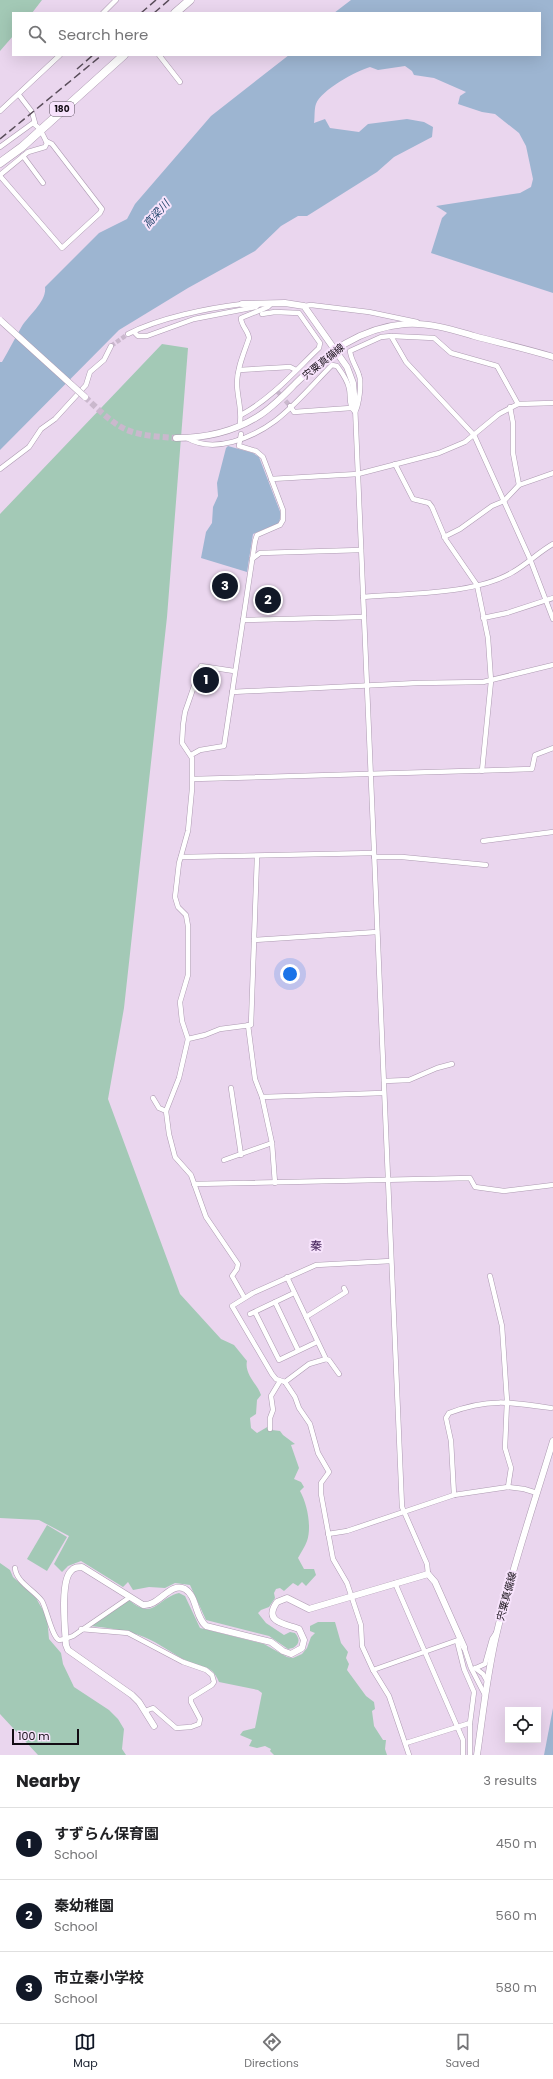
<!DOCTYPE html>
<html lang="en">
<head>
<meta charset="utf-8">
<style>
  body { margin:0; font-family:Poppins,"Noto Sans JP",sans-serif; background:#f2f2f2; color:#202124 }
  .controls { position:absolute; right:12px; bottom:12px; display:grid; overflow:hidden; border-radius:0px; box-shadow:0 4px 16px #0002 }
  .controls button { width:36px; height:36px; display:grid; place-items:center; padding:0; border:0; border-bottom:1px solid #e0e0e0; background:#fff; color:#202124; font:20px sans-serif }
  .scale { position:absolute; left:12px; bottom:10px; width:67px; box-sizing:border-box; padding-left:4px; border:2px solid #130c14; border-top:0; font-size:11px; line-height:14px; white-space:nowrap; color:#130c14; -webkit-text-stroke:3px #f7e3fc; paint-order:stroke }
  .you { position:absolute; left:290px; top:974px; width:14px; height:14px; margin:-10px; border:3px solid #fff; border-radius:50%; background:#1a73e8; box-shadow:0 0 0 6px #1a73e833 }
  .badge { display:grid; place-items:center; width:26px; height:26px; border-radius:50%; background:#111827; color:#fff; font-size:13px; font-weight:700 }
  .pin { position:absolute; translate:-50% -50%; border:2px solid #fff; box-shadow:0 1px 4px #0006 }
  .list { margin:0; padding:0; list-style:none }
  h2 { display:flex; justify-content:space-between; align-items:center; height:52px; margin:0; padding:0 16px; font-size:17px }
  h2 small { font-size:13px; font-weight:400; color:#757577 }
  .list li { display:grid; grid-template-columns:26px 1fr auto; gap:12px; align-items:center; box-sizing:border-box; height:72px; padding:0 16px; border-top:1px solid #e0e0e0 }
  .list b { display:block; font-size:15px; white-space:nowrap }
  .list p { margin:0; font-size:13px; white-space:nowrap; color:#757577 }
  .list em { font-size:13px; font-style:normal; color:#757577 }
  .icon { flex:none; width:22px; height:22px; fill:none; stroke:currentColor; stroke-width:2; stroke-linecap:round; stroke-linejoin:round }
  .map { position:relative; flex:none; width:553px; height:1755px; overflow:hidden }
  .search { position:absolute; background:#fff; box-shadow:0 4px 16px #0002; left:12px; right:12px; top:12px; height:44px; display:flex; align-items:center; gap:10px; box-sizing:border-box; padding:0 14px; border-radius:0px; color:#757577; font-size:15px }
  .sheet { height:268px; background:#fff }
  nav { display:flex; justify-content:space-around; align-items:center; box-sizing:border-box; height:56px; border-top:1px solid #e0e0e0; background:#fff; font-size:11px; color:#757577 }
  nav a { display:grid; justify-items:center; gap:2px }
  nav .on { color:#111827 }
  .map>svg:first-child { display:block }
</style>
</head>
<body>
<div class="map">
<svg width="553" height="1755" viewBox="0 0 553 1755">
  <rect width="100%" height="100%" fill="#ead6ee"/>
  <g fill="#a3c9b6">
    <polygon points="0,0 42,0 32,13 13,13 13,36 0,51"/>
    <path d="M 162,344 L 188,348 L 167,617 L 124,1008 L 108,1099 L 180,1294 L 221,1339 L 234,1345 L 247,1361 C 244,1374 258,1385 261,1395 L 257,1400 L 256,1414 L 250,1418 L 251,1428 L 257,1433 L 269,1426 L 272,1430 L 280,1431 L 283,1435 L 295,1444 L 291,1445 L 299,1468 L 294,1479 L 301,1482 L 304,1487 L 300,1491 C 307,1503 312,1527 307,1541 C 305,1547 301,1552 298,1558 L 304,1569 L 314,1569 L 316,1575 L 306,1586 L 302,1582 L 298,1586 L 293,1583 L 284,1591 L 280,1588 L 276,1589 L 274,1593 L 275,1598 L 269,1607 L 261,1610 L 258,1613 L 266,1623 L 284,1635 L 290,1632 L 295,1633 C 300,1639 300,1644 293,1648 L 288,1649 L 269,1636 L 206,1620 L 190,1585 L 175,1583 L 165,1588 L 149,1587 L 133,1590 L 128,1582 L 123,1587 L 81,1561 L 68,1566 L 62,1572 L 54,1564 L 69,1536 L 39,1520 L 0,1518 L 0,514 Z"/>
    <polygon points="47,1525 67,1537 47,1571 27,1559"/>
    <polygon points="0,1563 10,1570 13,1577 36,1598 40,1605 47,1617 49,1639 61,1653 63,1664 74,1687 109,1710 118,1719 124,1729 122,1749 126,1755 38,1755 0,1714"/>
    <path d="M 179,1593 L 185,1596 L 200,1628 L 264,1644 L 287,1657 L 293,1658 L 302,1654 L 307,1648 L 311,1637 L 315,1633 L 310,1631 L 310,1626 L 318,1622 L 335,1622 L 341,1643 L 348,1652 L 346,1658 L 349,1664 L 347,1670 L 366,1696 L 374,1702 L 375,1709 L 372,1711 L 374,1726 L 383,1740 L 386,1740 L 385,1749 L 387,1755 L 274,1755 L 270,1751 L 271,1749 L 265,1746 L 257,1748 L 249,1746 L 252,1740 L 240,1735 L 243,1731 L 255,1728 L 262,1693 L 258,1690 L 219,1682 C 212,1664 202,1668 187,1661 C 173,1654 159,1643 144,1637 C 126,1630 109,1628 90,1626 L 129,1600 C 154,1621 156,1599 179,1593 Z"/>
  </g>
  <g fill="#9db5d1">
    <path d="M 351,0 L 553,0 L 553,293 L 431,253 L 442,218 L 447,213 L 436,206 L 520,193 L 531,187 L 533,179 L 526,146 L 519,133 L 495,114 L 482,112 L 458,104 L 460,96 L 466,92 L 434,78 L 414,75 L 412,71 L 405,66 L 378,70 L 370,67 C 356,71 321,90 316,104 C 314,109 315,118 314,123 L 325,119 L 330,128 L 359,132 L 368,124 L 407,119 L 424,122 L 433,127 L 432,137 L 394,157 L 377,172 L 307,216 L 298,216 L 281,226 L 255,251 L 188,288 L 119,330 L 0,450 L 0,362 L 2,362 C 9,350 15,338 22,326 C 29,315 47,301 45,287 L 99,233 L 127,219 L 135,204 L 211,116 L 289,55 L 540,55 L 540,13 L 334,13 Z"/>
    <polygon points="228,446 253,453 259,457 281,514 279,523 253,534 247,572 201,558 206,532 212,523 213,507 218,496 217,483 226,448"/>
    <polygon points="553,1708 553,1755 544,1755"/>
  </g>
  <g fill="none" stroke-linecap="round" stroke-linejoin="round">
    <g stroke="#cab8cd" stroke-width="4.5" stroke-dasharray="4.5 2" stroke-linecap="butt">
      <polyline points="111,346 128,334"/>
      <polyline points="277,391 290,406"/>
    </g>
    <path stroke="#cab8cd" stroke-width="6" stroke-dasharray="6 3" stroke-linecap="butt" d="M 85,397 C 97,408 111,423 127,430 C 142,436 160,437 176,438"/>
    <g stroke="#ad9ab1" stroke-width="5.5">
      <g id="street">
        <polyline points="103,13 116,0"/>
        <polyline points="159,55 180,82"/>
        <polyline points="19,95 32,112 35,123"/>
        <polyline points="0,111 60,55"/>
        <polyline points="0,147 33,123 40,129 47,143 45,147 28,152 0,175"/>
        <polyline points="23,156 43,183"/>
        <polyline points="0,176 62,248 100,213 102,209 52,144 46,141"/>
        <polyline points="304,306 311,305 369,312 417,322"/>
        <polyline points="135,333 138,336 147,336 194,319 256,307 259,304"/>
        <path d="M 128,334 C 159,318 208,308 242,304"/>
        <polyline points="391,336 406,362 474,435 530,559 553,619"/>
        <polyline points="239,370 290,367 296,370"/>
        <polyline points="518,404 553,403"/>
        <polyline points="355,405 402,1507 427,1564 428,1574"/>
        <polyline points="290,406 294,412 351,408"/>
        <polyline points="510,407 513,423 513,453 519,485"/>
        <path d="M 241,415 C 272,398 294,372 319,348 L 320,343 L 299,313 L 275,312 L 262,314"/>
        <path d="M 240,423 C 242,409 237,397 237,383 C 237,368 244,353 249,338 C 248,330 241,326 241,318 L 268,307 L 271,304"/>
        <path d="M 187,438 C 214,454 252,438 275,421 C 296,405 314,383 332,365 L 337,366 C 342,373 347,379 349,388 C 351,397 348,405 355,412 C 359,405 362,383 359,375 C 356,366 351,360 350,351 L 381,337 L 391,336 L 434,338 L 451,353 L 497,366 L 518,404 L 499,414 L 465,442 L 439,453 L 358,474 L 271,479"/>
        <polyline points="395,464 413,499 429,503 432,507 446,540 477,585 488,638 491,681 482,771"/>
        <polyline points="0,469 29,447 41,429 55,419 86,385 90,372 104,360 111,346"/>
        <polyline points="444,537 460,529 492,506 504,501 519,485 553,473"/>
        <polyline points="252,559 260,553 361,550"/>
        <path d="M 363,597 C 407,593 475,595 513,572 C 527,564 539,552 553,544"/>
        <polyline points="483,618 507,613 553,598"/>
        <polyline points="243,620 364,617"/>
        <polyline points="232,692 418,683 483,682 553,665"/>
        <polyline points="191,755 200,750 224,746 255,541 257,535 280,525 283,520 283,510 263,457 256,451 239,446 241,434"/>
        <polyline points="193,779 532,769 535,755 553,748"/>
        <polyline points="483,841 553,832"/>
        <polyline points="181,857 374,853"/>
        <polyline points="374,857 402,857 486,865"/>
        <polyline points="254,940 377,932"/>
        <polyline points="248,1025 255,1079 262,1097 272,1143 275,1183"/>
        <polyline points="188,1039 182,1021 180,1002 188,975 188,926 186,915 178,907 175,897 179,863 188,831 192,789 192,758 182,743 183,725 185,712 201,666 234,671"/>
        <polyline points="384,1081 409,1080 437,1068 452,1064"/>
        <polyline points="231,1088 241,1155"/>
        <polyline points="262,1097 383,1093"/>
        <polyline points="153,1098 159,1108 166,1111 169,1134 175,1157 191,1175 206,1217 238,1264 237,1269 232,1276 244,1297"/>
        <polyline points="166,1111 179,1078 188,1039 205,1035 220,1029 251,1025 257,857"/>
        <polyline points="224,1160 272,1143"/>
        <polyline points="194,1184 470,1178 475,1187 504,1191 553,1185"/>
        <polyline points="391,1261 316,1265 253,1293 232,1306 272,1374 276,1379 285,1382 295,1397 299,1408 310,1424 318,1453 329,1472 321,1483 321,1494 333,1559 347,1583 361,1625 362,1646 373,1670 389,1696 409,1755"/>
        <polyline points="490,1276 502,1326 507,1401 505,1448 511,1468 508,1487"/>
        <polyline points="287,1277 326,1359 329,1360 339,1374"/>
        <polyline points="275,1302 298,1350"/>
        <polyline points="255,1312 279,1360 317,1342"/>
        <polyline points="250,1314 294,1293"/>
        <polyline points="306,1317 346,1292 344,1288"/>
        <polyline points="285,1382 309,1364 326,1359"/>
        <polyline points="270,1429 270,1418 273,1410 271,1396 280,1381"/>
        <path d="M 454,1495 L 451,1441 L 446,1418 L 449,1413 C 487,1398 512,1402 551,1408"/>
        <polyline points="328,1534 347,1531 454,1495 508,1487 524,1489 537,1493"/>
        <path d="M 15,1568 C 16,1582 34,1590 42,1601 C 47,1610 52,1637 59,1640 L 65,1639 L 73,1636 L 130,1597"/>
        <polyline points="395,1583 463,1740 463,1755"/>
        <polyline points="81,1629 128,1633 183,1662 206,1670 212,1675 214,1682 212,1685 191,1698 191,1702 200,1719 199,1724 191,1727 176,1728 153,1708 145,1711"/>
        <polyline points="457,1641 464,1669 474,1692 470,1723 470,1755"/>
        <polyline points="464,1647 471,1668 485,1695"/>
        <polyline points="475,1668 483,1674 487,1681"/>
        <polyline points="476,1668 485,1664 492,1639 496,1633"/>
        <polyline points="373,1670 458,1640"/>
        <polyline points="406,1743 470,1723"/>
      </g>
    </g>
    <g stroke="#ad9ab1" stroke-width="7">
      <g id="secondary">
        <polyline points="242,304 285,303 304,306 347,367 353,383 355,405"/>
        <path d="M 176,438 C 205,438 233,432 257,417 C 272,408 284,395 296,383 C 328,352 360,328 405,324 C 428,322 453,330 474,336 C 500,343 527,349 553,357"/>
        <path d="M 154,1726 L 139,1702 L 132,1695 L 68,1650 L 66,1645 C 65,1629 60,1581 71,1571 C 74,1567 78,1567 82,1567 L 143,1605 C 159,1607 170,1581 185,1589 C 197,1596 195,1617 206,1626 L 271,1642 L 283,1651 L 291,1654 L 302,1648 L 304,1640 L 299,1629 C 287,1624 262,1623 277,1602 L 287,1598 L 309,1609 L 428,1574 L 435,1582 L 464,1647"/>
        <path d="M 477,1755 C 483,1714 487,1673 497,1632 C 512,1568 534,1504 553,1441"/>
      </g>
    </g>
    <g stroke="#ad9ab1" stroke-width="9">
      <g id="highway">
        <polyline points="175,13 190,0"/>
        <polyline points="0,163 22,147 124,55"/>
      </g>
    </g>
    <use href="#street" stroke="#fff" stroke-width="4.5"/>
    <use href="#secondary" stroke="#fff" stroke-width="6"/>
    <use href="#highway" stroke="#fff" stroke-width="8"/>
    <g stroke="#594d5a" stroke-width="1.5" stroke-dasharray="8 4" stroke-linecap="butt">
      <polyline points="141,13 156,0"/>
      <polyline points="154,13 169,0"/>
      <polyline points="77,69 93,55"/>
      <polyline points="0,139 102,55"/>
    </g>
    <g stroke="#ad9ab1" stroke-width="7" stroke-linecap="butt">
      <polyline id="secondary-bridge" points="0,320 85,397"/>
    </g>
    <use href="#secondary-bridge" stroke="#fff" stroke-width="6"/>
  </g>
  <g text-anchor="middle" stroke-width="4" stroke-linejoin="round" paint-order="stroke">
    <rect fill="#f7e3fc" stroke="#574c5a" stroke-width="1" x="50" y="102" width="24" height="14" rx="3"/>
    <g font-size="9" font-weight="bold" fill="#130c14">
      <text x="62" y="112">180</text>
    </g>
    <g font-size="10" fill="#130c14" stroke="#f7e3fc">
      <text transform="translate(323 361) rotate(-39)" y="4">宍粟真備線</text>
      <text transform="translate(506 1596) rotate(-75)" y="4">宍粟真備線</text>
    </g>
    <g font-size="11" font-style="italic" fill="#23466d" stroke="#f7e3fc">
      <text transform="translate(156 214) rotate(-48)" y="4">高梁川</text>
    </g>
    <g font-size="12" fill="#44225a" stroke="#f7e3fc">
      <text x="316" y="1250">秦</text>
    </g>
  </g>
</svg>
<div class="controls">
<button><svg class="icon" aria-label="locate" viewBox="0 0 24 24"><circle cx="12" cy="12" r="6"/><path d="M12 2v4M12 18v4M2 12h4M18 12h4"/></svg></button>
</div>
<div class="scale">100 m</div>
<div class="you"></div>
<div class="pin badge" style="left:206px;top:680px">1</div>
<div class="pin badge" style="left:268px;top:600px">2</div>
<div class="pin badge" style="left:225px;top:586px">3</div>
<div class="search"><svg class="icon" aria-label="search" viewBox="0 0 24 24"><circle cx="10" cy="10" r="6"/><path d="M15 15l6 6"/></svg>Search here</div>
</div>
<section class="sheet">
<h2>Nearby<small>3 results</small></h2>
<ul class="list">
<li><span class="badge">1</span><div><b>すずらん保育園</b><p>School</p></div><em>450 m</em></li>
<li><span class="badge">2</span><div><b>秦幼稚園</b><p>School</p></div><em>560 m</em></li>
<li><span class="badge">3</span><div><b>市立秦小学校</b><p>School</p></div><em>580 m</em></li>
</ul>
</section>
<nav>
<a class="on"><svg class="icon" aria-label="map" viewBox="0 0 24 24"><path d="M3 6l6-2 6 2 6-2v14l-6 2-6-2-6 2zM9 4v14M15 6v14"/></svg>Map</a>
<a><svg class="icon" aria-label="directions" viewBox="0 0 24 24"><path d="M12 3l9 9-9 9-9-9zM9 14v-3h6M13 9l2 2-2 2"/></svg>Directions</a>
<a><svg class="icon" aria-label="saved" viewBox="0 0 24 24"><path d="M7 4h10v16l-5-4-5 4z"/></svg>Saved</a>
</nav>
</body>
</html>
